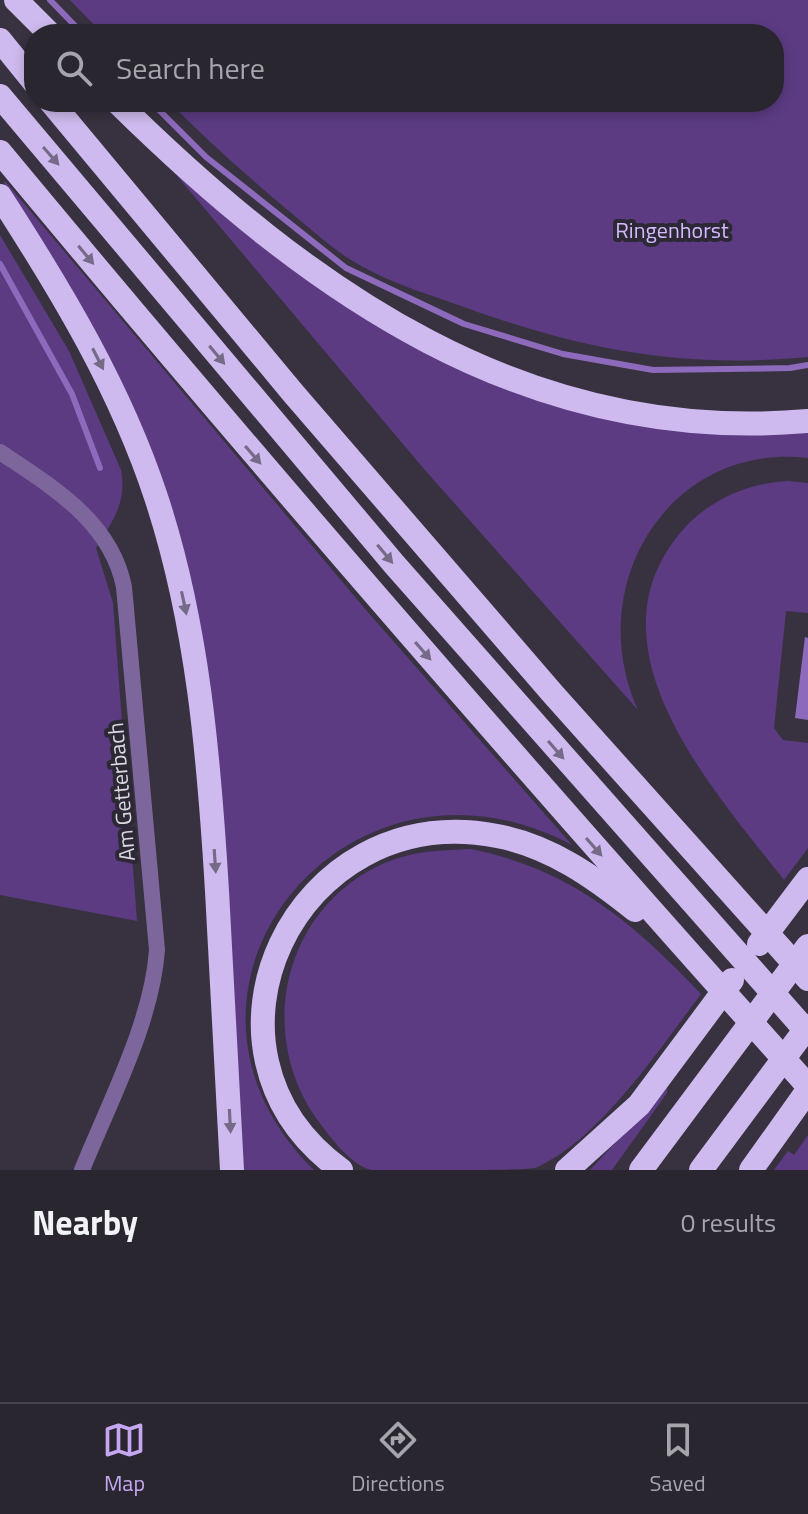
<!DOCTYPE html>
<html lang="en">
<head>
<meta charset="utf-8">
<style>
  body { margin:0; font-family:"Titillium Web",sans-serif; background:#322e38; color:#f1f3f6 }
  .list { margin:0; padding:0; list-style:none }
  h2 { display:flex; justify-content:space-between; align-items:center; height:104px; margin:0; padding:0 32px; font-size:34px }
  h2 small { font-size:26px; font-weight:400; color:#a5a5ab }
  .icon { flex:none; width:44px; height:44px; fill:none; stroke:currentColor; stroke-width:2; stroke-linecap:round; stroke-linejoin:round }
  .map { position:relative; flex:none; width:808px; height:1170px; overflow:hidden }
  .search { position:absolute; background:#2a2630; box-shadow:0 4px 12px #0003; left:24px; right:24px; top:24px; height:88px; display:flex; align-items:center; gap:20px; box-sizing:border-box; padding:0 28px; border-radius:32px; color:#a5a5ab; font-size:30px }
  .sheet { height:232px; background:#2a2630 }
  nav { display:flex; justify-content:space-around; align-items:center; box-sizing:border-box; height:112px; border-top:2px solid #46434c; background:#2a2630; font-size:22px; color:#a5a5ab }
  nav a { display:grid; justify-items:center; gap:4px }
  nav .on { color:#c5a7f1 }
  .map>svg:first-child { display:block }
</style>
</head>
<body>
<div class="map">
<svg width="808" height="1170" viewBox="0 0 808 1170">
  <rect width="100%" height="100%" fill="#383240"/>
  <g fill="#5c3b83">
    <path d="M 70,0 L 808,0 L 808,357 C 681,369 583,350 464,307 C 430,295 394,284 363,267 C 337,253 313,231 290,212 C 248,177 208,141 169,102 L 774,102 L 774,34 L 103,34 Z"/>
    <path d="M 173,171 C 280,260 386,347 520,393 C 546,402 576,406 603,412 C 679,430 729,437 808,431 L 808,458 C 668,442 582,587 638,710 L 424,469 Z"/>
    <path d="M 5,181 L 366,610 L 572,845 C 346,725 132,991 314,1170 L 241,1170 L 190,586 L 13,197 L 4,184 Z"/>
    <path d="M 0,235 L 69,351 L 121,470 C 127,503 113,520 96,548 L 113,603 L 137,921 L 0,895 Z"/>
    <path d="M 788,481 L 808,483 L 808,613 L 786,611 L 774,728 L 783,740 L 808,743 L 808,848 L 784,880 C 714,790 583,648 681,532 C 707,501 747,483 788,481 Z"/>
    <path d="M 471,849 C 570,869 633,922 701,994 C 660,1048 599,1141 535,1168 C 517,1170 471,1170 450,1170 C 428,1170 391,1170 371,1170 C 352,1165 333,1141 322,1126 C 253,1038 282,906 387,862 C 414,851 442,850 471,849 Z"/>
    <polygon points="667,1087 667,1093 612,1170 590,1170"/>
    <polygon points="808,1135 808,1170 774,1170 788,1151 794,1155"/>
  </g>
  <polygon fill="#8e6abc" points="805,637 808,638 808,720 795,718"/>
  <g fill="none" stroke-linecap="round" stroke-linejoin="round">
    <g stroke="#8e6abc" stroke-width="6">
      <polyline points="50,0 83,34"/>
      <polyline points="151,102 206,157 346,268 464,324 563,354 653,370 790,368 808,365"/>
      <polyline points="0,264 72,394 100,468"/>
    </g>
    <path stroke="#7c669b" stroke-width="16" d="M 0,452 C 52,487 111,521 124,587 L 157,950 C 152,1022 109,1103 82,1170"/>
    <g stroke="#cebaee" stroke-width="24">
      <polyline points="16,0 50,34"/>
      <polyline points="0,40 34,82"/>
      <polyline points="0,96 394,564 808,1033"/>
      <polyline points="51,102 293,393 553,694 808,979"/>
      <path d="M 117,102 C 309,291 526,446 808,421"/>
      <path d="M 0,152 C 263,469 533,779 808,1086"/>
      <path d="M 0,196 C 62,292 120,388 156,497 C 198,624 209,758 217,891 C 222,984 227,1077 232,1170"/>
      <polyline points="759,944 808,879"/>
      <path d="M 341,1170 C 175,1050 295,797 497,836 C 550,846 594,877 635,910"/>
      <polyline points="567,1170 639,1105 732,980"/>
      <polyline points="641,1170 808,946"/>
      <polyline points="701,1170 808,1026"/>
      <polyline points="751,1170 808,1090"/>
    </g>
  </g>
  <defs><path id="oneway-solid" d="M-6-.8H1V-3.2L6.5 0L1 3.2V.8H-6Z" transform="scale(2)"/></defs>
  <g fill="#756a88">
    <use href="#oneway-solid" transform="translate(51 156) rotate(49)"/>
    <use href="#oneway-solid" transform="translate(86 255) rotate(50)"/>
    <use href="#oneway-solid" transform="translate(217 355) rotate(50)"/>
    <use href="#oneway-solid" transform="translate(98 359) rotate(63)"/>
    <use href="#oneway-solid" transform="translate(253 455) rotate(49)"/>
    <use href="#oneway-solid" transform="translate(385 554) rotate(50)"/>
    <use href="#oneway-solid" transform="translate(184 603) rotate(78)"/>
    <use href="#oneway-solid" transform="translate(423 651) rotate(49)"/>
    <use href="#oneway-solid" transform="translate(556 750) rotate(49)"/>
    <use href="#oneway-solid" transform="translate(594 847) rotate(49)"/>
    <use href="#oneway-solid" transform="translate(215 861) rotate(86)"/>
    <use href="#oneway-solid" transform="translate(230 1121) rotate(87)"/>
  </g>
  <g text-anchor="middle" stroke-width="8" stroke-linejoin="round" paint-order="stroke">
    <g font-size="22" fill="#d4bafc" stroke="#2d2835">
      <text x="672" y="238">Ringenhorst</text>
    </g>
    <g font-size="22" fill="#dcd9e1" stroke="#2d2835">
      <text transform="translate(121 792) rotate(-95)" y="8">Am Getterbach</text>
    </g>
  </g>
</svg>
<div class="search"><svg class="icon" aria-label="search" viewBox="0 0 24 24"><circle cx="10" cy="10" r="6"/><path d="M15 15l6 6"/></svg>Search here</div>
</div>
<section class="sheet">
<h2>Nearby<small>0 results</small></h2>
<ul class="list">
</ul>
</section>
<nav>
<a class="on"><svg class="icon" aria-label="map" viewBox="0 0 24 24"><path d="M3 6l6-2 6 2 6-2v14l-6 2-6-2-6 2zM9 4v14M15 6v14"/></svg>Map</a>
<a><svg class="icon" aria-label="directions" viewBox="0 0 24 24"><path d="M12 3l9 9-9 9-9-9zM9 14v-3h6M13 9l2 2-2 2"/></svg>Directions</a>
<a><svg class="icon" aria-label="saved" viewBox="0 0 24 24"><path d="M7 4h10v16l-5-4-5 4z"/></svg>Saved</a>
</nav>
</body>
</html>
